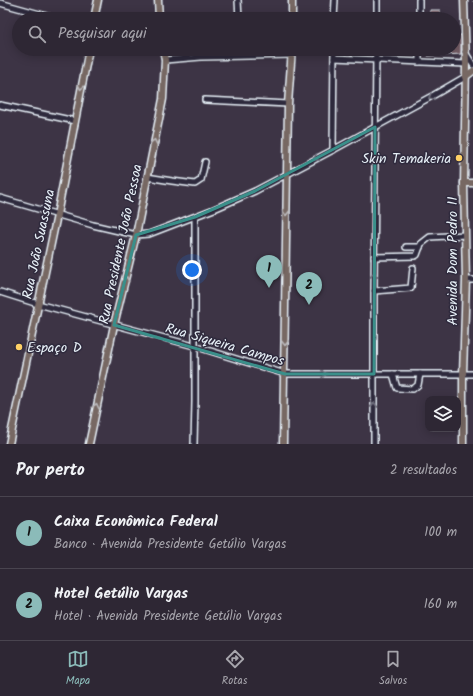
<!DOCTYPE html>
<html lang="pt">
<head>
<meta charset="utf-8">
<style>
  body { margin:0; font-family:Kalam,sans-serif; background:#362f3c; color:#f1f3f6 }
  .controls { position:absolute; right:12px; bottom:12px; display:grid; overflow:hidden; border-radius:8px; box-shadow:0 2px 10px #0003 }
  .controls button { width:36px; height:36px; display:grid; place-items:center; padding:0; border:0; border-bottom:1px solid #49444f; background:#2e2734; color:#f1f3f6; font:20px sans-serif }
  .you { position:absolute; left:192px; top:270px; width:14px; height:14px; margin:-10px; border:3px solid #fff; border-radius:50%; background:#1a73e8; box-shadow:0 0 0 6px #1a73e833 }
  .badge { display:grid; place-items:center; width:26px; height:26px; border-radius:50%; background:#8bbbb9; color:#111; font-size:13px; font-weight:700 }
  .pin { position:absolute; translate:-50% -33px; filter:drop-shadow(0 1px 2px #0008) }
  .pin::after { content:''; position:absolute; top:21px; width:14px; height:12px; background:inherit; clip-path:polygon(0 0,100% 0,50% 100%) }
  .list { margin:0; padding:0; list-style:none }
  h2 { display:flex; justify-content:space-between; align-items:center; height:52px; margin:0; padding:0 16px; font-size:17px }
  h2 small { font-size:13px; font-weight:400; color:#a7a5ac }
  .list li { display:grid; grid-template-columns:26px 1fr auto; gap:12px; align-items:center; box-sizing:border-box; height:72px; padding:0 16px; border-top:1px solid #49444f }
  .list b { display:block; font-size:15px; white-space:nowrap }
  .list p { margin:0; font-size:13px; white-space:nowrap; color:#a7a5ac }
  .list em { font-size:13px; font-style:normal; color:#a7a5ac }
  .icon { flex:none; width:22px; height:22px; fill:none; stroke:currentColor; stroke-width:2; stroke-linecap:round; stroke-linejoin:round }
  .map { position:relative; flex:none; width:473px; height:444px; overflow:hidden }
  .search { position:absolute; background:#2e2734; box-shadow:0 2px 10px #0003; left:12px; right:12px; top:12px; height:44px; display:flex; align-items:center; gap:10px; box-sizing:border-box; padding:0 14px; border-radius:22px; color:#a7a5ac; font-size:15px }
  .sheet { height:196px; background:#2e2734 }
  nav { display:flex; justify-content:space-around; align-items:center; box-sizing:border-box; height:56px; border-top:1px solid #49444f; background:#2e2734; font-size:11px; color:#a7a5ac }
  nav a { display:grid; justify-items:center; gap:2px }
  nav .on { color:#8bbbb9 }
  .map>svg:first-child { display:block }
</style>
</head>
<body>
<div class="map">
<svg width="473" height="444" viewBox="0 0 473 444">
  <rect width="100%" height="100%" fill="#3d3445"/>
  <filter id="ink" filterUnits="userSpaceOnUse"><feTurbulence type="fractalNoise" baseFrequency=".025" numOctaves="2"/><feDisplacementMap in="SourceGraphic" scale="8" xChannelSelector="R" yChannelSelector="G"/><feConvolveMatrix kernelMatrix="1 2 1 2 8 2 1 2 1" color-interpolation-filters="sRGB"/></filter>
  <g filter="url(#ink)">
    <g fill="#755d66" stroke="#e8f1f8">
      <polygon points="430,10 440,10 440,15 444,14 445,19 430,19"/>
      <polygon points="454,35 461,35 461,54 428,56 427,49 454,49"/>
    </g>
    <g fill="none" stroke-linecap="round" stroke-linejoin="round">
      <g stroke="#e8f1f8" stroke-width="8">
        <g id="minor">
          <polyline points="238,0 239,19"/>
          <polyline points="0,3 58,19"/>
          <polyline points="334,19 335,0"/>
          <polyline points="377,19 377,0"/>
          <polyline points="419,19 419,0"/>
          <polyline points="419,49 419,62"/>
          <polyline points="465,52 473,65"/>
          <polyline points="334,58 466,64"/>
          <polyline points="165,60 201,57 292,55"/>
          <polyline points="205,100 288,104"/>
          <polyline points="0,105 75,121"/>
          <polyline points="333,150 334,49"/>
          <polyline points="147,177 172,181 195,184 201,180 205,162"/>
          <polyline points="0,198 93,225 136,235 149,234 214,209 255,191 333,150 434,95 465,77"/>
          <polyline points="406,247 420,247"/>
          <polyline points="374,257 415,256 417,255 421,244 430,237 465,235"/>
          <polyline points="466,280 473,280"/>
          <polyline points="374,291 411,288 413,268"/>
          <polyline points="0,292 38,304 194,346 285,374 473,374"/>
          <polyline points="393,374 397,388 413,389 418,385 420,374"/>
          <polyline points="194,444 195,402 195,217"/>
          <polyline points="374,444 374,291 376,49"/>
        </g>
      </g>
      <g stroke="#e8f1f8" stroke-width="9">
        <g id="major">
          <polyline points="158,0 159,19"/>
          <polyline points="292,0 292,19"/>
          <polyline points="94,19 98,0"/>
          <polyline points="465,77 473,71"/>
          <polyline points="464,183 473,183"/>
          <polyline points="9,444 57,215 89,49"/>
          <polyline points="89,444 114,325 136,235 163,99 165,60 163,49"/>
          <polyline points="283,444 288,104 292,49"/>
          <polyline points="463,444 463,374 466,280 464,183 466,64 464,0"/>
        </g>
      </g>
      <polyline stroke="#e8f1f8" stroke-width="1" stroke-dasharray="3 3" stroke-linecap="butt" points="472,2 473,2"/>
      <use href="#minor" stroke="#2f2a3d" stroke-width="5"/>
      <use href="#major" stroke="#776864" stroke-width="6"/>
    </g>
    <defs><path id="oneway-chevron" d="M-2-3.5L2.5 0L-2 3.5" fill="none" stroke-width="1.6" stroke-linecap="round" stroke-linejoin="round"/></defs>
    <g stroke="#bbbabd">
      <use href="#oneway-chevron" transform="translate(81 87) rotate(101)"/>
      <use href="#oneway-chevron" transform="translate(154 142) rotate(-78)"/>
      <use href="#oneway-chevron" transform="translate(286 213) rotate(90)"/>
      <use href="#oneway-chevron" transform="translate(126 279) rotate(-76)"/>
      <use href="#oneway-chevron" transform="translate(285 343) rotate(90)"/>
      <use href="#oneway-chevron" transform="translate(96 406) rotate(-77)"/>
    </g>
    <g stroke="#70707e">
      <use href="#oneway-chevron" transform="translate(431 97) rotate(151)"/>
      <use href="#oneway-chevron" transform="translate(316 158) rotate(154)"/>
      <use href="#oneway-chevron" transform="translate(374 275) rotate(-89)"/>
      <use href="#oneway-chevron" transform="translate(324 374) rotate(-1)"/>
      <use href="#oneway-chevron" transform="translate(374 405) rotate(-90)"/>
    </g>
  </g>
  <path fill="none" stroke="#3a8f8a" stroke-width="3" stroke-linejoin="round" d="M 375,127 L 374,374 L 285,374 L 114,325 L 136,235 L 195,217 L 255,191 Z"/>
  <g fill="#ffd166" stroke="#2f2a3d" stroke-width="1.5">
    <circle cx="459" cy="158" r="4"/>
    <circle cx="19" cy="347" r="4"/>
  </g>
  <g text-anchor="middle" stroke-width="3" stroke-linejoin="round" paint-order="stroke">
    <g font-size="14" fill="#e8f1f8" stroke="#2f2a3d" text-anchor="end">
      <text x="451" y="163">Skin Temakeria</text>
      <text x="27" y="352" text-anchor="start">Espaço D</text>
    </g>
    <g font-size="14" fill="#e8f1f8" stroke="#2f2a3d">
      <text transform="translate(38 244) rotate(-78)" y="5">Rua João Suassuna</text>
      <text transform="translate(120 244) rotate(-78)" y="5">Rua Presidente João Pessoa</text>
      <text transform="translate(452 261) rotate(-90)" y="5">Avenida Dom Pedro II</text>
      <text transform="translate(225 344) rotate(16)" y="5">Rua Siqueira Campos</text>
    </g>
  </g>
</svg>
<div class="controls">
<button><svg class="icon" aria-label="layers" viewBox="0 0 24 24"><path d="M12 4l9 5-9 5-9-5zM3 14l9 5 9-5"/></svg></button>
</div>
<div class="you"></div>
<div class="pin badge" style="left:269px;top:288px">1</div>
<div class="pin badge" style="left:309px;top:305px">2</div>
<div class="search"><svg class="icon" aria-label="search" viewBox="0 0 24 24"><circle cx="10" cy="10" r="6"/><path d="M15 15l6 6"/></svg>Pesquisar aqui</div>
</div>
<section class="sheet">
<h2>Por perto<small>2 resultados</small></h2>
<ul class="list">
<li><span class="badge">1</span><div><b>Caixa Econômica Federal</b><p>Banco · Avenida Presidente Getúlio Vargas</p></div><em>100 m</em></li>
<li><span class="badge">2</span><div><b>Hotel Getúlio Vargas</b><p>Hotel · Avenida Presidente Getúlio Vargas</p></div><em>160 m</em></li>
</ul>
</section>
<nav>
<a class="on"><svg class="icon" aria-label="map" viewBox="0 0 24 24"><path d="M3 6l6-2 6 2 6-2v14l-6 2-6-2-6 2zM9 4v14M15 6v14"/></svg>Mapa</a>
<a><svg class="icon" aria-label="directions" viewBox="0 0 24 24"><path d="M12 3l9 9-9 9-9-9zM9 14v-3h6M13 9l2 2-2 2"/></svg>Rotas</a>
<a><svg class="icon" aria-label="saved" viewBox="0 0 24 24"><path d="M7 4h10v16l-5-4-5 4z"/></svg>Salvos</a>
</nav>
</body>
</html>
